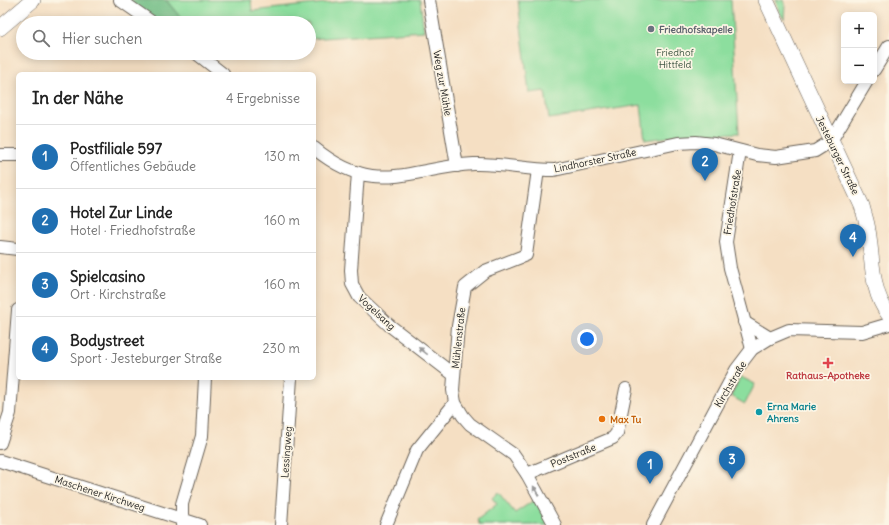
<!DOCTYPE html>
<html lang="de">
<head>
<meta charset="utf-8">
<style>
  body { margin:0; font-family:Delius,sans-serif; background:#f6f6f6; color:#222 }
  .controls { position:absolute; right:12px; top:12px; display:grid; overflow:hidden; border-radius:6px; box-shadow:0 2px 10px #0003 }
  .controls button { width:36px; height:36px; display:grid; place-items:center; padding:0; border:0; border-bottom:1px solid #e0e0e0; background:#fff; color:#222; font:20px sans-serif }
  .you { position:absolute; left:587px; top:339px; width:14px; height:14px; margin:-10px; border:3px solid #fff; border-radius:50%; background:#1a73e8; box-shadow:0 0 0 6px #1a73e833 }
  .badge { display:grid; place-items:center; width:26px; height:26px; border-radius:50%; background:#1f6fb2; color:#fff; font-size:13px; font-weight:700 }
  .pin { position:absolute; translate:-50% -33px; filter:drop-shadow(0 1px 2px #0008) }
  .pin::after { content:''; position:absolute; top:21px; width:14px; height:12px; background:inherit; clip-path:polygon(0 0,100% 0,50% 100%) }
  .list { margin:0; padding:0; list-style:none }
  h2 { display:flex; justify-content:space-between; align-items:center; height:52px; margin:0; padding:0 16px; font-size:17px }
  h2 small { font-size:13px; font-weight:400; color:#767676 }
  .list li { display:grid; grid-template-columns:26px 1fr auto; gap:12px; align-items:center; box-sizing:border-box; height:64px; padding:0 16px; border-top:1px solid #e0e0e0 }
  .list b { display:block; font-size:15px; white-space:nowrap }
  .list p { margin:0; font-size:13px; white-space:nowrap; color:#767676 }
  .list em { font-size:13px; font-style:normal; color:#767676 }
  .icon { flex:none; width:22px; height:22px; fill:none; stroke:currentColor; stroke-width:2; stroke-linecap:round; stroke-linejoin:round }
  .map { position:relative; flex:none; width:889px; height:525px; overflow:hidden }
  .search { position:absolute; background:#fff; box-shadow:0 2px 10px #0003; left:16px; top:16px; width:300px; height:44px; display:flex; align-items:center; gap:10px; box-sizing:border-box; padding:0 14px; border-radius:22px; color:#767676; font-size:15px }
  .panel { position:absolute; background:#fff; box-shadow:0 2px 10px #0003; left:16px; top:72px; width:300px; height:308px; border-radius:6px }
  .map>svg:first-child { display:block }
</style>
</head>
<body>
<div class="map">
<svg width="889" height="525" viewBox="0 0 889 525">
  <rect width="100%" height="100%" fill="#fcf5e5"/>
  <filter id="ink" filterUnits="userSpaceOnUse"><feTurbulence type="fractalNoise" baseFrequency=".025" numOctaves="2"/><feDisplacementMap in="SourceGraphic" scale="8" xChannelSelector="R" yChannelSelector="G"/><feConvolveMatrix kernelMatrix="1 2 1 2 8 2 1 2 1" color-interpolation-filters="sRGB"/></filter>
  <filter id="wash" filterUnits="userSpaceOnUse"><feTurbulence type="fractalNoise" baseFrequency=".012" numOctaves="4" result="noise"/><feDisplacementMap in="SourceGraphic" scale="16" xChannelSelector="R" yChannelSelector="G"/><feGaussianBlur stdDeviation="0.9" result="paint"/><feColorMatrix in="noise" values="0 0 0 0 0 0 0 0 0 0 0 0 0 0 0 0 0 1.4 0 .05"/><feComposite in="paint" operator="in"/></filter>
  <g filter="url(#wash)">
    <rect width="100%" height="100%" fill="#f5dfc3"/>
    <g fill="#8cde9e" stroke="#547d5d">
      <polygon points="166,0 251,0 252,11 353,0 420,0 424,31 309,39 309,23 185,23"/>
      <polygon points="518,0 731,0 739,133 685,135 645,140 641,105 549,119 545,91 529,93"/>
      <polygon points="776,0 783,0 785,5 784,19 779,12"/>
      <polygon points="741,377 755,384 745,404 731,396"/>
      <polygon points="498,492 515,513 536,499 549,523 546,525 480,525 477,520 497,504 492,498"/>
    </g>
    <polygon fill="#71bd85" stroke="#466c50" points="125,0 166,0 185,23 159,23"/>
  </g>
  <g filter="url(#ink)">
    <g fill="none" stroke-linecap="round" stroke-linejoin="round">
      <g stroke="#686056" stroke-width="14">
        <g id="minor">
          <polyline points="120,0 153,23"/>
          <polyline points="429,0 457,166"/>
          <polyline points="196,53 223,74"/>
          <polyline points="874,70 889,46"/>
          <path d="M 314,148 C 375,198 407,168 474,164 C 501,163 527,170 554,170 L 678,143 L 696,142 L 714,144 L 757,155 L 776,157 L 815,151 L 831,141 L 867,81"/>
          <polyline points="740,151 726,242 730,268 752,349"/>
          <polyline points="0,155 18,155"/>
          <polyline points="538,170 526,255 485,271 465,287 458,326 453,390 455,403 463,416 470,424 514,455 527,474 555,525"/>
          <polyline points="358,173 351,270 352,284 359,297 389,325 454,375"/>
          <polyline points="0,247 18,249"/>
          <polyline points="744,322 770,338"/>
          <polyline points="0,443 10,413 18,310"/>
          <polyline points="0,461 200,525"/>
          <polyline points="527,474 613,438 617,433 626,389"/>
          <polyline points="182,525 182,504 202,436 205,378"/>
          <polyline points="281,525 291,378"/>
          <polyline points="386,525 417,450 455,403"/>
          <polyline points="653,525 736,370 752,349 770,338 789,330 862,332 889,324"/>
        </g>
      </g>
      <g stroke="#686056" stroke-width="16">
        <g id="major">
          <path d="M 766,0 L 862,206 C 864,214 867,222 868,230 C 873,258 870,291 889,315"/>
          <polyline points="0,28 33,0"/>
        </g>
      </g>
      <use href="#minor" stroke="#fff" stroke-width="12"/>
      <use href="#major" stroke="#fff" stroke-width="15"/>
    </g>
    <defs><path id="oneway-solid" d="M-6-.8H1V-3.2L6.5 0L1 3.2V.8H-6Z"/></defs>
    <g fill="#999">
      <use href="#oneway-solid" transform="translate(423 351) rotate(-142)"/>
      <use href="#oneway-solid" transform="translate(536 491) rotate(-119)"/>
    </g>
  </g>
  <circle fill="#6b7280" stroke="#fcf5e5" stroke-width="1.5" cx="651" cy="29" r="4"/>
  <path fill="#e0444e" stroke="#fcf5e5" stroke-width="1.5" d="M826 357h4v4h4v4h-4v4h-4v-4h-4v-4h4z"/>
  <circle fill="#0f9aa8" stroke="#fcf5e5" stroke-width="1.5" cx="759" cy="412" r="4"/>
  <circle fill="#e8710a" stroke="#fcf5e5" stroke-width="1.5" cx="602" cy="419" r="4"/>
  <g text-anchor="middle" stroke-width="3.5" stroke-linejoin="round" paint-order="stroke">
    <g font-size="10" font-weight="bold" fill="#5b616d" stroke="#fcf5e5" text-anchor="start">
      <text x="659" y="33">Friedhofskapelle</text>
    </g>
    <g font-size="10" fill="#3e5643" stroke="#fcf5e5">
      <text x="675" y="56">Friedhof<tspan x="675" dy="12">Hittfeld</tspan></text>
    </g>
    <g font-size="10" fill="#1c1c1c" stroke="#fcf5e5">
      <text transform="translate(443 83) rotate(80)" y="4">Weg zur Mühle</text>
      <text transform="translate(838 155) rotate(64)" y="4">Jesteburger Straße</text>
      <text transform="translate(595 160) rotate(-12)" y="4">Lindhorster Straße</text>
      <text transform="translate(732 202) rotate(-81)" y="4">Friedhofstraße</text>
      <text transform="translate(377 312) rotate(43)" y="4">Vogelsang</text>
      <text transform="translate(458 338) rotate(-84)" y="4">Mühlenstraße</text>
      <text transform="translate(730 384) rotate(-59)" y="4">Kirchstraße</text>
      <text transform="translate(286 452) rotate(-86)" y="4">Lessingweg</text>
      <text transform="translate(573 455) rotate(-22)" y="4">Poststraße</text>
      <text transform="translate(100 493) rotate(18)" y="4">Maschener Kirchweg</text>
    </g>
    <g font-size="10" font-weight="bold" fill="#be3a42" stroke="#fcf5e5">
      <text x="828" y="379">Rathaus-Apotheke</text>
    </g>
    <g font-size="10" font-weight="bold" fill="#0d838f" stroke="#fcf5e5" text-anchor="start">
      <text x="767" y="410">Erna Marie<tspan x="767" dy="12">Ahrens</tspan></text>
    </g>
    <g font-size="10" font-weight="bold" fill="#c56008" stroke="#fcf5e5" text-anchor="start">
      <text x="610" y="423">Max Tu</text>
    </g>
  </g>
</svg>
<div class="controls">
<button>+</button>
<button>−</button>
</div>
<div class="you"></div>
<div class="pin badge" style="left:650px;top:484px">1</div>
<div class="pin badge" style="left:705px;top:181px">2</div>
<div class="pin badge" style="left:732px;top:479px">3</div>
<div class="pin badge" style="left:853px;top:257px">4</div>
<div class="search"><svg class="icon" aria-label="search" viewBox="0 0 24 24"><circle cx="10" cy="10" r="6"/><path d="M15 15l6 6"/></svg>Hier suchen</div>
<section class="panel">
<h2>In der Nähe<small>4 Ergebnisse</small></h2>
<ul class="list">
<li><span class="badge">1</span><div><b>Postfiliale 597</b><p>Öffentliches Gebäude</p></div><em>130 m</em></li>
<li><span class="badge">2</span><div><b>Hotel Zur Linde</b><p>Hotel · Friedhofstraße</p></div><em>160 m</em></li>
<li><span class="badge">3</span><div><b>Spielcasino</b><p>Ort · Kirchstraße</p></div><em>160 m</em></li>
<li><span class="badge">4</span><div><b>Bodystreet</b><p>Sport · Jesteburger Straße</p></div><em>230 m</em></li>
</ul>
</section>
</div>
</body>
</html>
